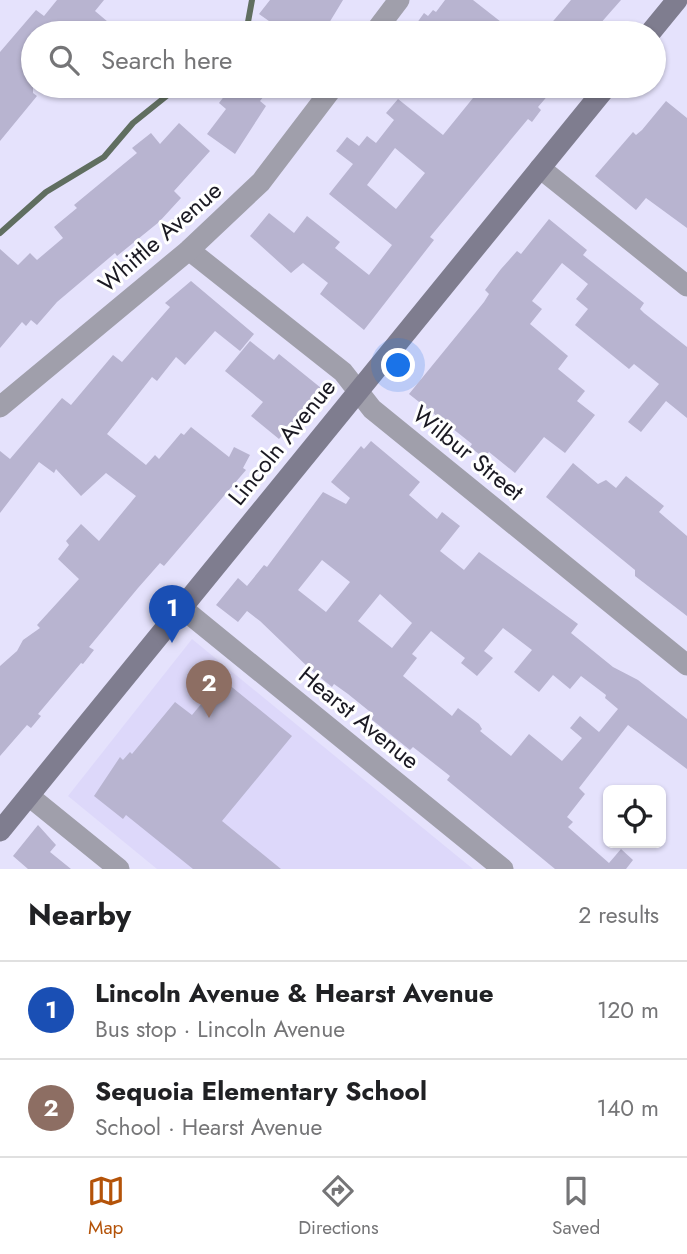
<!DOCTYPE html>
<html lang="en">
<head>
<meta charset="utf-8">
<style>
  body { margin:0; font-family:Jost,sans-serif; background:#f2f2f2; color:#202124 }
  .controls { position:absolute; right:21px; bottom:21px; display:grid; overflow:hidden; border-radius:10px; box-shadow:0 2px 5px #0004 }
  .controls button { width:63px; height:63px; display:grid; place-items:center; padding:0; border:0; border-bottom:2px solid #e0e0e0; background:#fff; color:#202124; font:35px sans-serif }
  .you { position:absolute; left:399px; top:366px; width:24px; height:24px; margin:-18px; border:5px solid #fff; border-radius:50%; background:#1a73e8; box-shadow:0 0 0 10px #1a73e833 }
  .badge { display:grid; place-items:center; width:46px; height:46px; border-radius:50%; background:#b45309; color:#fff; font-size:23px; font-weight:700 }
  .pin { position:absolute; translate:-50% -58px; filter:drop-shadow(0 2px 4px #0008) }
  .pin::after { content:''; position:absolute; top:37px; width:24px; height:21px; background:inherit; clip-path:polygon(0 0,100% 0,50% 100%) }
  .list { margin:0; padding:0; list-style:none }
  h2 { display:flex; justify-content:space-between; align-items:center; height:91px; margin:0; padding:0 28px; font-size:30px }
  h2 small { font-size:23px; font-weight:400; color:#757577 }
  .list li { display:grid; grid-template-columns:46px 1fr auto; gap:21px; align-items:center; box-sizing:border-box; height:98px; padding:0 28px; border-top:2px solid #e0e0e0 }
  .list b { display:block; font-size:26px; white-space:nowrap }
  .list p { margin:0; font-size:23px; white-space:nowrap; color:#757577 }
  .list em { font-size:23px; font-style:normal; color:#757577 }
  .icon { flex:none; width:38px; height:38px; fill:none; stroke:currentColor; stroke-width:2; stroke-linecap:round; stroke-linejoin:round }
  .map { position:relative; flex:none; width:687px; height:869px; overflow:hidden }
  .search { position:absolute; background:#fff; box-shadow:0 2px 5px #0004; left:21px; right:21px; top:21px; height:77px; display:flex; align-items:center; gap:18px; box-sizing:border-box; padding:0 24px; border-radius:38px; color:#757577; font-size:26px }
  .sheet { height:287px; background:#fff }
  nav { display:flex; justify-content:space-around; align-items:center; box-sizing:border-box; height:98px; border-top:2px solid #e0e0e0; background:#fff; font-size:19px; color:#757577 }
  nav a { display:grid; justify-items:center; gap:4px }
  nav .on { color:#b45309 }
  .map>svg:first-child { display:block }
</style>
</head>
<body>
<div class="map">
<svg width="687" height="869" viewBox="0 0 687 869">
  <rect width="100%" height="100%" fill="#e5e2fc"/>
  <polygon fill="#ddd8fa" points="192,639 473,869 157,869 68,796"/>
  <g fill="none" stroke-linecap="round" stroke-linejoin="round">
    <g stroke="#606e60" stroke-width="6">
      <polyline points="246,33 252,0"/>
      <polyline points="0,233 46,192 104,157 133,123 179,86"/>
    </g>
  </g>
  <g fill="#b8b4d0" fill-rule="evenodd">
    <polygon points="57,0 104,0 95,11 108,22 100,33 33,33 33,93 37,96 0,141 0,52 36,10 44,16"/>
    <polygon points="270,0 343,0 326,28 321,24 314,33 286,33 259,14"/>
    <polygon points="445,0 473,0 515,33 414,33 417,30 414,27 424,13 428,16 433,10 436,12"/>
    <polygon points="571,0 621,0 592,33 543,33"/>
    <polygon points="232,86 272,86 260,101 266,106 235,154 207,134 226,109 219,103"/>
    <path d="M 458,86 L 486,86 L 499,97 L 508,86 L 556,86 L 538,107 L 541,110 L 532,122 L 528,119 L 430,237 L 434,240 L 364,330 L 320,294 L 328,283 L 303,263 L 291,273 L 250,236 L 269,213 L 294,233 L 307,216 L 340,242 L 335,248 L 369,275 L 392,245 L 329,194 L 353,164 L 336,151 L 347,137 L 359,146 L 367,136 L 376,143 L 394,120 L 386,113 L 398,99 L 443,135 L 473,98 ZM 395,148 L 425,173 L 396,209 L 367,185 Z"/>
    <polygon points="666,101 687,118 687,228 646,198 636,210 595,176 633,132 636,135 642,130"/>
    <polygon points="179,123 210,151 174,191 181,198 159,222 117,256 115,253 57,302 37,325 31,320 26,326 22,322 0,348 0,249 18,265 30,253 37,260 63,238 54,227 77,208 74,205 137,153 132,148 151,133 160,144"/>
    <polygon points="549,219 587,250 583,255 644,303 640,309 644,313 687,347 687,418 666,401 641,432 628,422 659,384 634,364 629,369 575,325 588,309 576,299 588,284 562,263 532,301 542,309 530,324 568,356 558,369 585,391 577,401 595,415 565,453 544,437 515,473 489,452 484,458 470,447 472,444 409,394 484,302 489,294 485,290 501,269 517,251 521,254"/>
    <polygon points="191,281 254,334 240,351 215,331 185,365 176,357 157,381 152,377 107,434 146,465 155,455 159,459 181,433 184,435 191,427 229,457 234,447 250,455 243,468 246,470 164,566 160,563 138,588 89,647 94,650 83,664 81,663 38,714 41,716 31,728 27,725 0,756 0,666 17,651 23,640 40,628 37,625 79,579 58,559 69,545 66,541 81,524 99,541 136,496 106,473 81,496 56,469 54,473 39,462 0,513 0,451 10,459 62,398 71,405 113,355 122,362 170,307 165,303"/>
    <polygon points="250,341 274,360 279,354 321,388 279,439 251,416 263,402 225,371"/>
    <path d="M 371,441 L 420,482 L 409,495 L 437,519 L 442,512 L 460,526 L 440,551 L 464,570 L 479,552 L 578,624 L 571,633 L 613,667 L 638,680 L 687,719 L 687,769 L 628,725 L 579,788 L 585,794 L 567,817 L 573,822 L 568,827 L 609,863 L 621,849 L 633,860 L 626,869 L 555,869 L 447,780 L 450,776 L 413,747 L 410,750 L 371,719 L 374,715 L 348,694 L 334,684 L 332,687 L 311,670 L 260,621 L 247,611 L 238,622 L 216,605 L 238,578 L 247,586 L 264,565 L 267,567 L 323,492 L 346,504 L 350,498 L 331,482 L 361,446 L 364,449 ZM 322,560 L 350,582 L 326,612 L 298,590 ZM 380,594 L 412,623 L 392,648 L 358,621 ZM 503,628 L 532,650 L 514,672 L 539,692 L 553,675 L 570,689 L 581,676 L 606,695 L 605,698 L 618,709 L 599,732 L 580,716 L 570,728 L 582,738 L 562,761 L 529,734 L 511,756 L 480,731 L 482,729 L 479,724 L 458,708 L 452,716 L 403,676 L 417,658 L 412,654 L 431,631 L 465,658 L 461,663 L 477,676 L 493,658 L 484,651 Z"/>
    <polygon points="573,463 598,484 606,480 616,488 626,476 664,506 659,512 687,536 687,616 635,576 635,570 546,497"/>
    <polygon points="222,679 292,736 222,821 281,869 193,869 126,815 123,819 94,796 120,757 123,760 130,752 132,754 175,702 192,715"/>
    <polygon points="38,825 56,845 50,852 71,869 28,869 13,856"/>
  </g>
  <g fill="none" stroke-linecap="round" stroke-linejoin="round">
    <g stroke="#a09fab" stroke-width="21">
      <polyline points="374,33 399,0"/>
      <polyline points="540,168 687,286"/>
      <polyline points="189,250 343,372 372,409 687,665"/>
      <polyline points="0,407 189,250 261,182 334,86"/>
      <polyline points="182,608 503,869"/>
      <polyline points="29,796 119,869"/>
    </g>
    <g stroke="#7f7d8f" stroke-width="21">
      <polyline points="650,33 677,0"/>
      <polyline points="0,831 607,86"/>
    </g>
  </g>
  <g text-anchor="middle" stroke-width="6" stroke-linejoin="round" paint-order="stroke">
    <g font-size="24" fill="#1a1922" stroke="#fff">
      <text transform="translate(160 237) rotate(-41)" y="8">Whittle Avenue</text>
      <text transform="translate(282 442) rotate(-51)" y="8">Lincoln Avenue</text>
      <text transform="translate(468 453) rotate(39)" y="8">Wilbur Street</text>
      <text transform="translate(359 718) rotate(39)" y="8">Hearst Avenue</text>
    </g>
  </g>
</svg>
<div class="controls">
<button><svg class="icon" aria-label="locate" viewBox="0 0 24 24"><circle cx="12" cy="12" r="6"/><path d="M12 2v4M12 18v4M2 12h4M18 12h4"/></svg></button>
</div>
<div class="you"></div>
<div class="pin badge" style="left:172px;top:643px;background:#1a4fb4">1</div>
<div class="pin badge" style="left:209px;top:718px;background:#8d6e63">2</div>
<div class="search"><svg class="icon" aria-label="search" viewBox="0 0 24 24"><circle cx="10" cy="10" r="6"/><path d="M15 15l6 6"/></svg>Search here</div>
</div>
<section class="sheet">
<h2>Nearby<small>2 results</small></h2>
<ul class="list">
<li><span class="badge" style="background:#1a4fb4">1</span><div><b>Lincoln Avenue &amp; Hearst Avenue</b><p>Bus stop · Lincoln Avenue</p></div><em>120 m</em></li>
<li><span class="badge" style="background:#8d6e63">2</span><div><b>Sequoia Elementary School</b><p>School · Hearst Avenue</p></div><em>140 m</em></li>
</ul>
</section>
<nav>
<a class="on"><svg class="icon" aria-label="map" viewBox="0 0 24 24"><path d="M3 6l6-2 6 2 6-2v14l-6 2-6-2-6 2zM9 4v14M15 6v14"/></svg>Map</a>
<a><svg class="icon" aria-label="directions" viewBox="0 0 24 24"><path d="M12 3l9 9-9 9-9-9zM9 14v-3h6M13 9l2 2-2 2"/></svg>Directions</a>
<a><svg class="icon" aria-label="saved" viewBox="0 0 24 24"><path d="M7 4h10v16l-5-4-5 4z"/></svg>Saved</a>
</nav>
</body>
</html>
